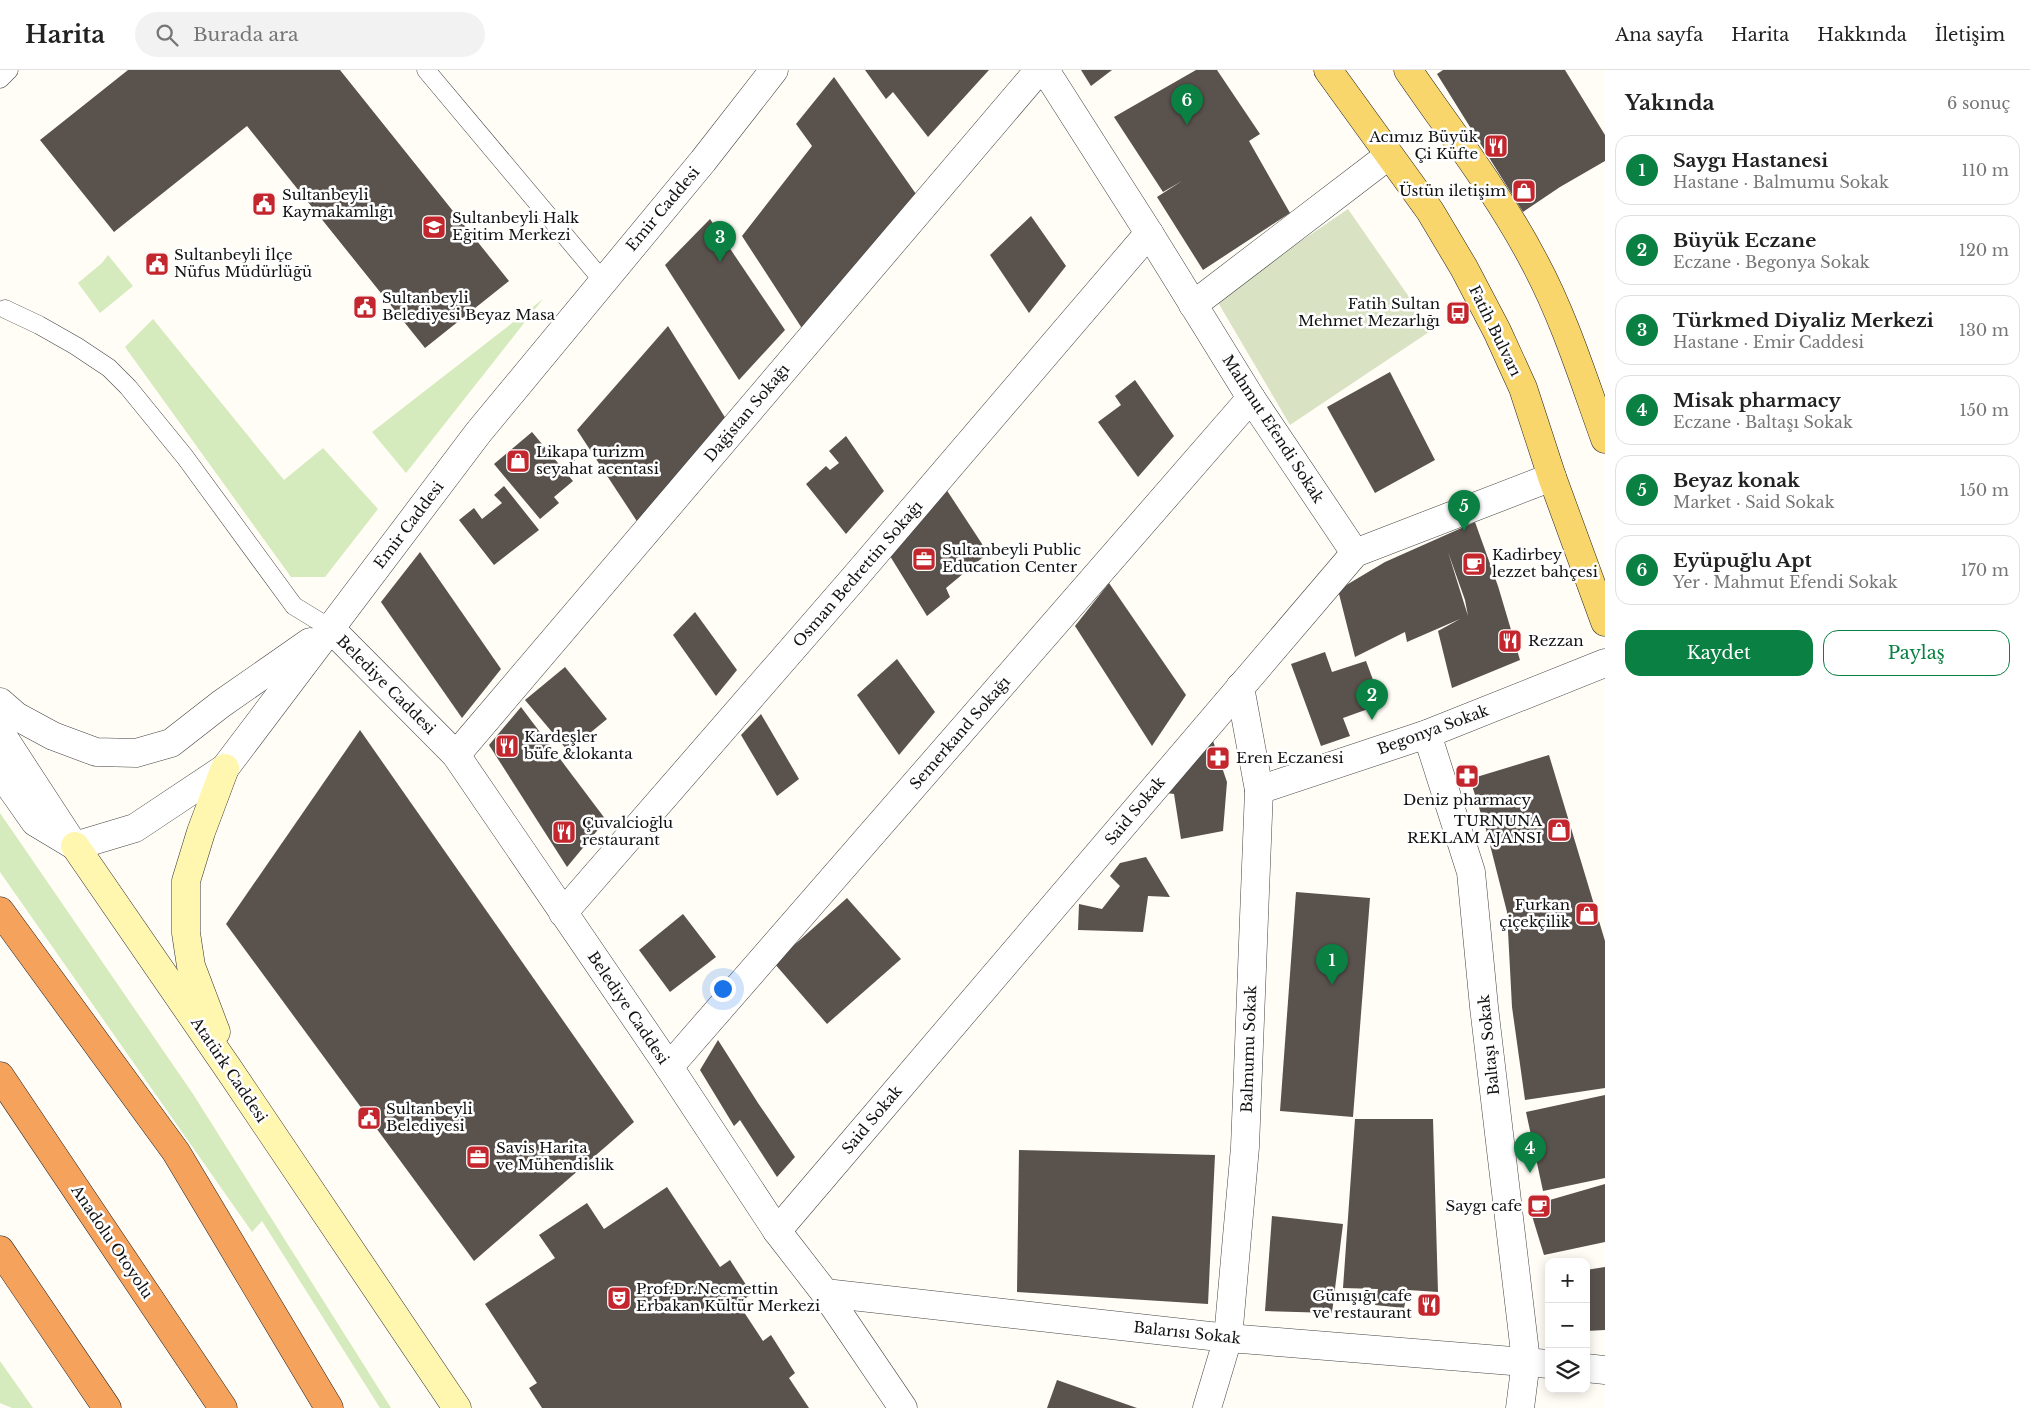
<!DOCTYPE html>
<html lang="tr">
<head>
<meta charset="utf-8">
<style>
  body { margin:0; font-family:"Libre Baskerville",serif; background:#f2f2f2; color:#222 }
  .controls { position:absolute; right:15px; bottom:15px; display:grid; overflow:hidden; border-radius:10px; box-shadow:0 2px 12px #0003 }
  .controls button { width:45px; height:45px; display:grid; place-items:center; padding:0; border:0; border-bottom:1px solid #e0e0e0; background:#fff; color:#222; font:25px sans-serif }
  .you { position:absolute; left:722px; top:918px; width:18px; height:18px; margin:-12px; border:4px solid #fff; border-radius:50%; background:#1a73e8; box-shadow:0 0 0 8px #1a73e833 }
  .badge { display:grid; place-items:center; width:32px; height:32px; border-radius:50%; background:#0b8043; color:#fff; font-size:16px; font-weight:700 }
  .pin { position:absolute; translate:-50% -41px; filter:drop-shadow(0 1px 2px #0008) }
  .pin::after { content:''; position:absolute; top:26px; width:18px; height:15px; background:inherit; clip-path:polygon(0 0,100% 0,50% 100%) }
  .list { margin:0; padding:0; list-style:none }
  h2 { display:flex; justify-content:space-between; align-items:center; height:65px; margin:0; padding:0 20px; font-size:21px }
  h2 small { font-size:16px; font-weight:400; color:#767676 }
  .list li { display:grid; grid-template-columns:32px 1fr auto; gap:15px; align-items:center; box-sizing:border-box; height:70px; margin:0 10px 10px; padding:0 10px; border:1px solid #e0e0e0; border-radius:15px }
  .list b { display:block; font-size:19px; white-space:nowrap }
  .list p { margin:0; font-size:16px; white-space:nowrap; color:#767676 }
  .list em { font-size:16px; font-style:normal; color:#767676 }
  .actions { display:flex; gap:10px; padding:15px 20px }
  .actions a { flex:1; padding:11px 0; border:1px solid #0b8043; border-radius:15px; text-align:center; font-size:18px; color:#0b8043 }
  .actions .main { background:#0b8043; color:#fff }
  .icon { flex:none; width:28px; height:28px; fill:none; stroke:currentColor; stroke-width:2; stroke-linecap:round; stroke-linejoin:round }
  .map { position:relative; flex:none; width:1605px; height:1338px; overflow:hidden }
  header { display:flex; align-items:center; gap:30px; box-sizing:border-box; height:70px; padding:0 25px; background:#fff; border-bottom:1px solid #e0e0e0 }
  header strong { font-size:24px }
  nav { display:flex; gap:28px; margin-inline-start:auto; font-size:18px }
  .search { width:350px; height:45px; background:#f2f2f2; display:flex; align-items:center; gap:12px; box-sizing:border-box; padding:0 18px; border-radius:28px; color:#767676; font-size:19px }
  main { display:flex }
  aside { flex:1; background:#fff }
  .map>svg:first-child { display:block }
</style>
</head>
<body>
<header>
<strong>Harita</strong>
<div class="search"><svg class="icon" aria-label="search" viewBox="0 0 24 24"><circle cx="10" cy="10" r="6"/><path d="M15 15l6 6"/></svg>Burada ara</div>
<nav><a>Ana sayfa</a><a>Harita</a><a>Hakkında</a><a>İletişim</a></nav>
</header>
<main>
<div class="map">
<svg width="1605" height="1338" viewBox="0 0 1605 1338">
  <rect width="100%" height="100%" fill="#fffdf5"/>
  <g fill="#d5ebbd">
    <polygon points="108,185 133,216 100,243 78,213 102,193"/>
    <polygon points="543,229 406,403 372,362"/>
    <polygon points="153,249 284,410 323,378 378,439 325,507 291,507 125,277"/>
    <polygon points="0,743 193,1024 391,1338 380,1338 262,1151 252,1162 0,802"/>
    <polygon points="0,1291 33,1338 12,1338 0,1333"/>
  </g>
  <polygon fill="#d9e3c4" points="1348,139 1432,260 1290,355 1216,229"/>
  <g fill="#5a524d" fill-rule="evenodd">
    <polygon points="128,0 340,0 509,211 425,278 247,56 114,162 40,70"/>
    <polygon points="865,0 989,0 928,67 893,22 886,29"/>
    <polygon points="1081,0 1112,0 1091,16"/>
    <polygon points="1196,0 1217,0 1260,64 1249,71 1290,143 1203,200 1157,127 1182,111 1163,122 1114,47"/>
    <polygon points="1443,0 1565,0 1605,65 1605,91 1560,117 1523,142 1437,4"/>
    <polygon points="834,7 916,124 805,263 742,166 812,76 796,54"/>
    <polygon points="1031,146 1066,196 1029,243 990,185"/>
    <polygon points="710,149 785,260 739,310 665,195"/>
    <polygon points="668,256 726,349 640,456 577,360"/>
    <polygon points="1390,302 1435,390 1375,423 1327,337"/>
    <polygon points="1135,310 1174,366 1138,407 1098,352 1121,335 1115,326"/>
    <polygon points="532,362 573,411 554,427 559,433 540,449 494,394"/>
    <polygon points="846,366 884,421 846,464 806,414 826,396 830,400 839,393 829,381"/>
    <polygon points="504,416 539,460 494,495 459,450 474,438 482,449 502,433 494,425"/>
    <polygon points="946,419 988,483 946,518 950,527 927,546 890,486"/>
    <path d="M 1475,452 L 1498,516 L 1520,590 L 1452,618 L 1438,561 L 1460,549 L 1407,572 L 1405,562 L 1355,587 L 1338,520 L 1385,492 ZM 1448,482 L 1465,530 L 1468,546 Z"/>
    <polygon points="420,482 501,599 462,648 381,532"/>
    <polygon points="1109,513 1186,625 1152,676 1075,556"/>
    <polygon points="695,542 737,600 716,626 673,565"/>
    <polygon points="1325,582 1332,602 1366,591 1382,634 1343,648 1350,666 1321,676 1291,594"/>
    <polygon points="897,589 935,642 899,685 857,625"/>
    <polygon points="565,597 607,649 568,681 525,630"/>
    <polygon points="521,637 606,750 567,797 489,675"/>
    <polygon points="761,644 799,709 777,726 741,665"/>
    <polygon points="360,660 634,1052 474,1191 226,854"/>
    <polygon points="1211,665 1227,712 1223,761 1181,769 1174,724 1158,722"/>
    <polygon points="1549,685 1605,871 1605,1018 1525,1030 1512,937 1507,842 1487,763 1470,709"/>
    <polygon points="1146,787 1170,827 1148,826 1143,862 1078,860 1079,834 1102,839 1120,816 1110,806 1120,793"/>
    <polygon points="1296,822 1370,828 1353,1047 1280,1041"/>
    <polygon points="847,828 901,889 827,954 774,893"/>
    <polygon points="683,844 716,887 670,922 639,880"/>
    <polygon points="718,970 758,1033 795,1087 777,1107 740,1050 734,1056 700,1000"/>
    <polygon points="1605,1025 1605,1108 1543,1121 1526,1042"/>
    <polygon points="1355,1049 1433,1049 1438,1222 1408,1220 1404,1238 1375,1235 1378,1219 1343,1218"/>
    <polygon points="1019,1080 1215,1085 1208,1234 1017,1222"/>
    <polygon points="1605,1114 1605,1172 1544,1185 1529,1136"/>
    <polygon points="667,1117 720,1197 730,1190 752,1224 738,1233 763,1271 771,1265 795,1303 789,1308 809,1338 542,1338 529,1318 537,1313 485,1234 555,1188 539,1165 587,1133 604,1159"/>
    <polygon points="1272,1146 1343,1154 1332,1243 1265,1241"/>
    <polygon points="1605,1197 1605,1260 1586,1261 1586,1200"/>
    <polygon points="1057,1310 1137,1338 1047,1338"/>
  </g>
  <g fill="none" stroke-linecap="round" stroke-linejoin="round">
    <g stroke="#444" stroke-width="19">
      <g id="service">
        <polyline points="426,0 603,211"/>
        <polyline points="0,9 9,0"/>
        <polyline points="5,239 39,255 76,276 109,298 128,317 185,387 294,536 330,558"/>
      </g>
    </g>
    <g stroke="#444" stroke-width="29">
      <g id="minor">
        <polyline points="1045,0 1149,163 1251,328 1355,483"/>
        <polyline points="1193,235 1388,86"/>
        <polyline points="330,558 456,685 669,997 777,1161 825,1223 903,1338"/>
        <polyline points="1427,664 1471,802 1484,937 1526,1291 1520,1338"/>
        <polyline points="456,685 1039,0"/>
        <polyline points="1259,720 1427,664 1605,593"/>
        <polyline points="563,843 855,507 1149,163"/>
        <polyline points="669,997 1251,328"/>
        <polyline points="777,1161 1355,483 1552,407"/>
        <polyline points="825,1223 1228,1268 1549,1294"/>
        <polyline points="1586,1298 1605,1300"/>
        <polyline points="1207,1338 1228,1268 1245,1077 1259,720 1240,617"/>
      </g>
    </g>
    <g stroke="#444" stroke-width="29">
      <g id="tertiary">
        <polyline points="0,632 16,646 53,666 96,682 136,683 171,673 221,634 310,572"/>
        <polyline points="0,662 71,771"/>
        <polyline points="0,702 35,752 75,776 135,758 225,698 478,363 703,91 774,0"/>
      </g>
    </g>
    <g stroke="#333" stroke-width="29">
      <g id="secondary">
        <polyline points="75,776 230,1001 457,1338"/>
        <polyline points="216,962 191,896 186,863 186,811 201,762 225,698"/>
      </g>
    </g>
    <g stroke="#222" stroke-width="29">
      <g id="primary">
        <polyline points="1328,0 1430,141 1464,198 1497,261 1523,318 1552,407 1605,552"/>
        <path d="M 1408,0 C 1452,64 1499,124 1535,193 C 1564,247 1584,311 1605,369"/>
      </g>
    </g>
    <g stroke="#222" stroke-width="29">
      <g id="motorway">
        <polyline points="0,841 176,1082 329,1338"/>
        <polyline points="0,1006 223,1338"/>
        <polyline points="0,1180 107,1338"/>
      </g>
    </g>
    <use href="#service" stroke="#fff" stroke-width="18"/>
    <use href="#minor" stroke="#fff" stroke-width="28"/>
    <use href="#tertiary" stroke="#fff" stroke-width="28"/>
    <use href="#secondary" stroke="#fff6b0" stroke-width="28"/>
    <use href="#primary" stroke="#f9d66b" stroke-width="28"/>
    <use href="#motorway" stroke="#f5a25d" stroke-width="28"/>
  </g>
  <defs>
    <g id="restaurant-square" transform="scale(1.25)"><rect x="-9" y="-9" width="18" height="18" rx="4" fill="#c4262e" stroke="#fff"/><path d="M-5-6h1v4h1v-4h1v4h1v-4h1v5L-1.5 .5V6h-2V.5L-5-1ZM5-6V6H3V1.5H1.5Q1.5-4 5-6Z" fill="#fff"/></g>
    <g id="shop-square" transform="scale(1.25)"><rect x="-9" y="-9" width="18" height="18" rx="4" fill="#c4262e" stroke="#fff"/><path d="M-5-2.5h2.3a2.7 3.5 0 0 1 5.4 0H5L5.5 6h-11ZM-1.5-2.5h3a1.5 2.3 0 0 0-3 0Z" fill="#fff"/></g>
    <g id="civic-square" transform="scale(1.25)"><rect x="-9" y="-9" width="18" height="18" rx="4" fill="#c4262e" stroke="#fff"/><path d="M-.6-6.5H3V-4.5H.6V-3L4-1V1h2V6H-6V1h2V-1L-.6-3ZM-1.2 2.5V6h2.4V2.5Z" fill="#fff"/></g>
    <g id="school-square" transform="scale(1.25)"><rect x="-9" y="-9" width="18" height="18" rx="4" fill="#c4262e" stroke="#fff"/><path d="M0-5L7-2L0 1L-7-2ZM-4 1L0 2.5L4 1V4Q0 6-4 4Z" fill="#fff"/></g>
    <g id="bus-square" transform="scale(1.25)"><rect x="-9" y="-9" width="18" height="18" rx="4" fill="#c4262e" stroke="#fff"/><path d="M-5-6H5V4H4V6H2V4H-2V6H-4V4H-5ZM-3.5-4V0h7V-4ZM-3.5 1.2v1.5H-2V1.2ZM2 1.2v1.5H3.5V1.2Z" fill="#fff"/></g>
    <g id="office-square" transform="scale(1.25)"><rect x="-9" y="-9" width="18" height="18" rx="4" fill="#c4262e" stroke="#fff"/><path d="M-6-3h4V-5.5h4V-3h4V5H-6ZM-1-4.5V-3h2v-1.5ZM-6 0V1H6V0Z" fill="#fff"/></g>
    <g id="cafe-square" transform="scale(1.25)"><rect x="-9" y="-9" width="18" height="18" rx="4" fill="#c4262e" stroke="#fff"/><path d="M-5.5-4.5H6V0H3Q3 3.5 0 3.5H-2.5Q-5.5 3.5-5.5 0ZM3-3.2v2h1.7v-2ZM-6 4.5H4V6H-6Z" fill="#fff"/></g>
    <g id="pharmacy-square" transform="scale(1.25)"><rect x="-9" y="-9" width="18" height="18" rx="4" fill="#c4262e" stroke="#fff"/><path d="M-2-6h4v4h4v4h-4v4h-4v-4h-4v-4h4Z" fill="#fff"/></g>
    <g id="theatre-square" transform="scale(1.25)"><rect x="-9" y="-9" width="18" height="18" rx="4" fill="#c4262e" stroke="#fff"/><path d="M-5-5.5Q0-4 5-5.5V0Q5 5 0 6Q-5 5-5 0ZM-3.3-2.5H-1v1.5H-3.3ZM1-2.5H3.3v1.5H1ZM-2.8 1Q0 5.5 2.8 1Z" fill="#fff"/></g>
  </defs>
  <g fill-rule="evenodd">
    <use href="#restaurant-square" x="1496" y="76"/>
    <use href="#shop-square" x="1524" y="121"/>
    <use href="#civic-square" x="264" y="134"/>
    <use href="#school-square" x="434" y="157"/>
    <use href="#civic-square" x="157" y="194"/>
    <use href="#civic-square" x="365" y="237"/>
    <use href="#bus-square" x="1458" y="243"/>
    <use href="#shop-square" x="518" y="391"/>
    <use href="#office-square" x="924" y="489"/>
    <use href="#cafe-square" x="1474" y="494"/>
    <use href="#restaurant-square" x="1510" y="571"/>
    <use href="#restaurant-square" x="507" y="676"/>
    <use href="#pharmacy-square" x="1218" y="688"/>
    <use href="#pharmacy-square" x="1467" y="706"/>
    <use href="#shop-square" x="1559" y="760"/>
    <use href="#restaurant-square" x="564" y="762"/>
    <use href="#shop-square" x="1587" y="844"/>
    <use href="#civic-square" x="369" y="1048"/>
    <use href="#office-square" x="478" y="1087"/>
    <use href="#cafe-square" x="1539" y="1136"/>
    <use href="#theatre-square" x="619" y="1228"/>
    <use href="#restaurant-square" x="1429" y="1235"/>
  </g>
  <g text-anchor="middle" stroke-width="5" stroke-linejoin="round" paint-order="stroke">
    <g font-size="15" fill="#111" stroke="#fff" text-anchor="start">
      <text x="1478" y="72" text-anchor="end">Acımız Büyük<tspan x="1478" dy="17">Çi Küfte</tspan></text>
      <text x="1506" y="126" text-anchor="end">Üstün iletişim</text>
      <text x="282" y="130">Sultanbeyli<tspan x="282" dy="17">Kaymakamlığı</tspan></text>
      <text x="452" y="153">Sultanbeyli Halk<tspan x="452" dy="17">Eğitim Merkezi</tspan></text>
      <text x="174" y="190">Sultanbeyli İlçe<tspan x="174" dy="17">Nüfus Müdürlüğü</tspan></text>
      <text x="382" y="233">Sultanbeyli<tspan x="382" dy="17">Belediyesi Beyaz Masa</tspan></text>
      <text x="1440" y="239" text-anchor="end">Fatih Sultan<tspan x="1440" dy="17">Mehmet Mezarlığı</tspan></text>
      <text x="536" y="387">Likapa turizm<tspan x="536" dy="17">seyahat acentasi</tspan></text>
      <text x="942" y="485">Sultanbeyli Public<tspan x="942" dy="17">Education Center</tspan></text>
      <text x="1492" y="490">Kadirbey<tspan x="1492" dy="17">lezzet bahçesi</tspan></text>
      <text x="1528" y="576">Rezzan</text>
      <text x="524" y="672">Kardeşler<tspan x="524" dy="17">büfe &amp;lokanta</tspan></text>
      <text x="1236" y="693">Eren Eczanesi</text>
      <text x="1467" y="735" text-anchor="middle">Deniz pharmacy</text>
      <text x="1542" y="756" text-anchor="end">TURNUNA<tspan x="1542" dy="17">REKLAM AJANSI</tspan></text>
      <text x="582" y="758">Çuvalcioğlu<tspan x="582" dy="17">restaurant</tspan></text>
      <text x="1570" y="840" text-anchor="end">Furkan<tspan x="1570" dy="17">çiçekçilik</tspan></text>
      <text x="386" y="1044">Sultanbeyli<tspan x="386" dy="17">Belediyesi</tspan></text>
      <text x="496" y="1083">Savis Harita<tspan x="496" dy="17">ve Mühendislik</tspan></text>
      <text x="1522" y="1141" text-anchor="end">Saygı cafe</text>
      <text x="636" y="1224">Prof.Dr.Necmettin<tspan x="636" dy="17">Erbakan Kültür Merkezi</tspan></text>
      <text x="1412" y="1231" text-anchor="end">Günışığı cafe<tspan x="1412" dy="17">ve restaurant</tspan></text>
    </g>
    <g font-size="15" fill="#111" stroke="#fff">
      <text transform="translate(663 139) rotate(-50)" y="5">Emir Caddesi</text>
      <text transform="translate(1495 261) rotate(64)" y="5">Fatih Bulvarı</text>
      <text transform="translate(747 343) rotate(-50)" y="5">Dağistan Sokağı</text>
      <text transform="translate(1273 359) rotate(57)" y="5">Mahmut Efendi Sokak</text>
      <text transform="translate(409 455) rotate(-53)" y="5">Emir Caddesi</text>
      <text transform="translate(858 504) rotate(-49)" y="5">Osman Bedrettin Sokağı</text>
      <text transform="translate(386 615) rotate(45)" y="5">Belediye Caddesi</text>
      <text transform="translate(1433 660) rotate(-20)" y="5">Begonya Sokak</text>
      <text transform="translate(960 663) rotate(-49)" y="5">Semerkand Sokağı</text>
      <text transform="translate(1135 741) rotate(-50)" y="5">Said Sokak</text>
      <text transform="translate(628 938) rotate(56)" y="5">Belediye Caddesi</text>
      <text transform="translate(1489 975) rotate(-96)" y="5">Baltaşı Sokak</text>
      <text transform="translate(1249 979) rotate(-88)" y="5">Balmumu Sokak</text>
      <text transform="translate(229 1000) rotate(56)" y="5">Atatürk Caddesi</text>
      <text transform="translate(872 1050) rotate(-50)" y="5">Said Sokak</text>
      <text transform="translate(112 1172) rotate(56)" y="5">Anadolu Otoyolu</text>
      <text transform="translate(1187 1263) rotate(6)" y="5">Balarısı Sokak</text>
    </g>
  </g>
</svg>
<div class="controls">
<button>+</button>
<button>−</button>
<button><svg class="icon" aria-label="layers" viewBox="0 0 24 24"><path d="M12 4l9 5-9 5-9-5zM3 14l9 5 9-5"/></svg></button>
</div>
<div class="you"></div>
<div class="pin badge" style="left:1332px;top:915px">1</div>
<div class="pin badge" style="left:1372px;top:650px">2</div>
<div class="pin badge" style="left:720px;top:192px">3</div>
<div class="pin badge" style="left:1530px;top:1103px">4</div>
<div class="pin badge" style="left:1464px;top:461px">5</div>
<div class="pin badge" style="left:1187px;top:55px">6</div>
</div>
<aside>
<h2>Yakında<small>6 sonuç</small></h2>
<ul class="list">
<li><span class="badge">1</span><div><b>Saygı Hastanesi</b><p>Hastane · Balmumu Sokak</p></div><em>110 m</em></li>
<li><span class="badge">2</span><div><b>Büyük Eczane</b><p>Eczane · Begonya Sokak</p></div><em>120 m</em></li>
<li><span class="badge">3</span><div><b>Türkmed Diyaliz Merkezi</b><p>Hastane · Emir Caddesi</p></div><em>130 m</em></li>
<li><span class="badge">4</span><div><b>Misak pharmacy</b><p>Eczane · Baltaşı Sokak</p></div><em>150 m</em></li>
<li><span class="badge">5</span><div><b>Beyaz konak</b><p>Market · Said Sokak</p></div><em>150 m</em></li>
<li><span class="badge">6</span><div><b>Eyüpuğlu Apt</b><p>Yer · Mahmut Efendi Sokak</p></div><em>170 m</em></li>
</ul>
<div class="actions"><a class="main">Kaydet</a><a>Paylaş</a></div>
</aside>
</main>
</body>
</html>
